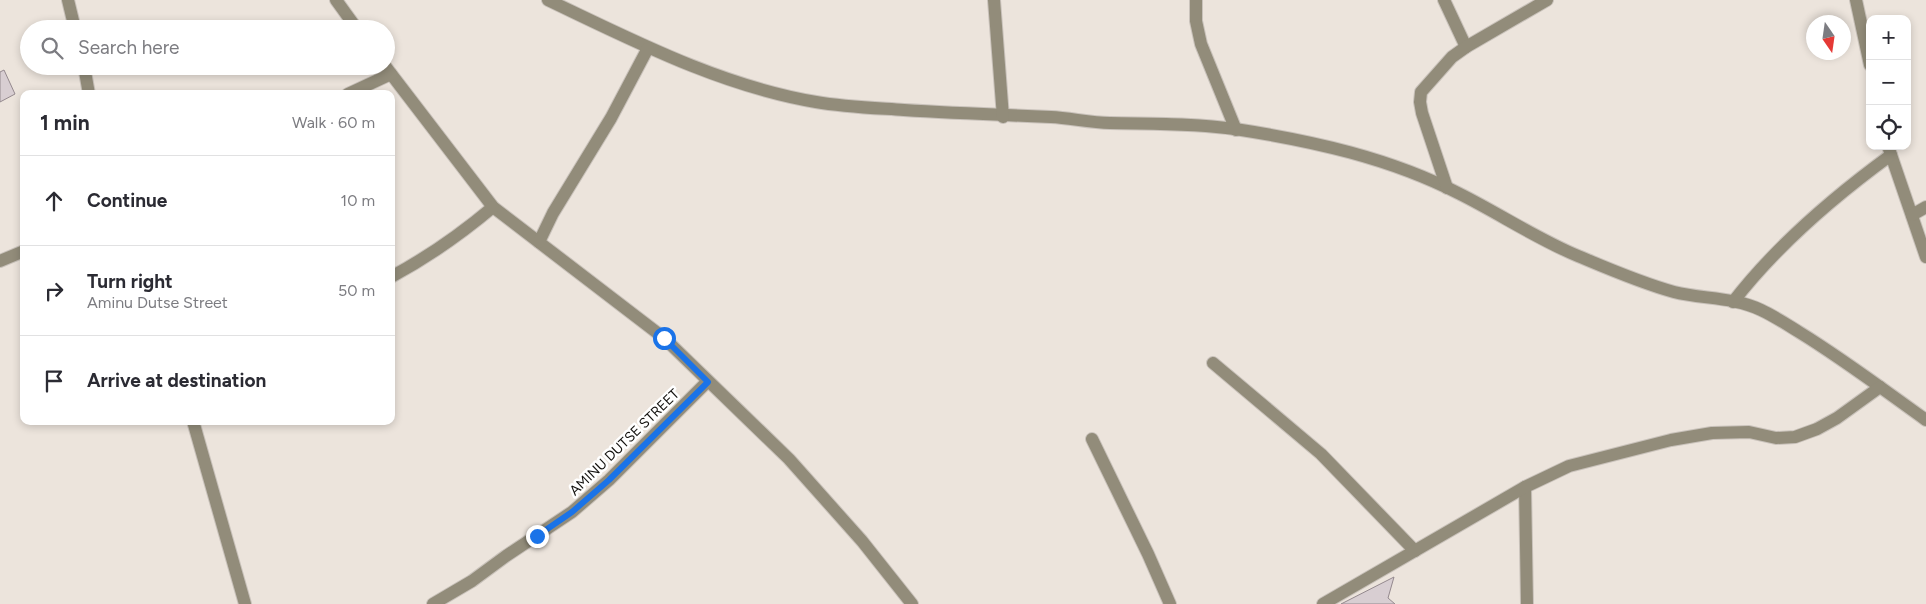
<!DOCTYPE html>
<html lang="en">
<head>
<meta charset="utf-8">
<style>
  body { margin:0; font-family:Figtree,sans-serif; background:#f7f7f7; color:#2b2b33 }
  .controls { position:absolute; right:15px; top:15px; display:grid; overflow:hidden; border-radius:10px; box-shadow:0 2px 8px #0003 }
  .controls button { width:45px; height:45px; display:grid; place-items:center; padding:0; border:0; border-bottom:1px solid #e1e1e2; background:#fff; color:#2b2b33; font:25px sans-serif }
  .compass { position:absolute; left:1806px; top:15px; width:45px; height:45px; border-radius:50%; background:#fff; box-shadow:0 2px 8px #0003; rotate:167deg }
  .stop { position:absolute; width:15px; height:15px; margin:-11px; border:4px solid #1a73e8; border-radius:50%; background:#fff }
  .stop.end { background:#1a73e8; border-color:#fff; box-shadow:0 1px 5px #0008 }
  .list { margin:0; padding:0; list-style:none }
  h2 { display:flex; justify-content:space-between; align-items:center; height:65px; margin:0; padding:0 20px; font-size:21px }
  h2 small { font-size:16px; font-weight:400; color:#7c7c81 }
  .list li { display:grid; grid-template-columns:32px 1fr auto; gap:15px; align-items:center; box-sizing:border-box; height:90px; padding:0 20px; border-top:1px solid #e1e1e2 }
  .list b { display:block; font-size:19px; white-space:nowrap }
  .list p { margin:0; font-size:16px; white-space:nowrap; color:#7c7c81 }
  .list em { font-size:16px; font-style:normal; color:#7c7c81 }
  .icon { flex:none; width:28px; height:28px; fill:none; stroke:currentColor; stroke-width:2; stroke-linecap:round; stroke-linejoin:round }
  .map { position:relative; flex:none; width:1926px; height:604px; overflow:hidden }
  .search { position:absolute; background:#fff; box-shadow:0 2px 8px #0003; left:20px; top:20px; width:375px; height:55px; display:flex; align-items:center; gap:12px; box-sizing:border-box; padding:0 18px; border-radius:28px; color:#7c7c81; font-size:19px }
  .panel { position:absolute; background:#fff; box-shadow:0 2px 8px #0003; left:20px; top:90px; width:375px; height:335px; border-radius:10px }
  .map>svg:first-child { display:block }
</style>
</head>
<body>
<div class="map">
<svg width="1926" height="604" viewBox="0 0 1926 604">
  <rect width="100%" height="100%" fill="#ece4dc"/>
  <g fill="#d8ced2" stroke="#94898e">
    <polygon points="4,70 15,94 0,102 0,72"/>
    <polygon points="1394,577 1388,598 1395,604 1341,604"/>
  </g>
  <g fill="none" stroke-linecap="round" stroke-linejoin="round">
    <g stroke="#c9c2bb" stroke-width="14">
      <g id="minor">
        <polyline points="68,0 75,29"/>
        <polyline points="336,0 357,29"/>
        <path d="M 548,0 C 634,41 721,86 816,102 C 845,107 875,108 904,110 C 953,113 1002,115 1051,117 C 1071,118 1090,123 1110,123 C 1151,124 1193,123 1235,129 C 1313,141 1390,158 1460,194 C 1500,214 1537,239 1578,256 C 1609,269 1641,283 1674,292 C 1702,299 1734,297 1761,310 C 1774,316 1786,324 1799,332 C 1843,359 1884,390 1926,420"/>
        <polyline points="994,0 1003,117"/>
        <polyline points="1196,0 1196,21 1201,44 1236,130"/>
        <polyline points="1444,0 1466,47"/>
        <polyline points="1856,0 1870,65"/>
        <polyline points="84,66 89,94"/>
        <polyline points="385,66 493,207 664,338 789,459 862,541 912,604"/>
        <polyline points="348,94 391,74"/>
        <polyline points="1888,146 1926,257"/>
        <polyline points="1447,188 1422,113 1420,102 1421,92 1452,57 1466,47 1547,0"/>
        <polyline points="1912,215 1926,207"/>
        <polyline points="539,242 553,213 611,118 648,48"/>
        <polyline points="0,261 24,251"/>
        <path d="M 391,277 C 428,257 461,234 493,207"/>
        <path d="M 1733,302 C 1777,245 1832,198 1891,155"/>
        <polyline points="1213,363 1321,454 1415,551"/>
        <polyline points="193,421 245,604"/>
        <polyline points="1092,439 1148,554 1170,604"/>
        <polyline points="1525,487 1527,604"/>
        <polyline points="433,604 472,581 506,556 572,512 609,480 707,382"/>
        <polyline points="1323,604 1525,487 1569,466 1671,440 1712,433 1749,432 1776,438 1795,437 1817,429 1837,418 1880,387"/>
      </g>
    </g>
    <use href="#minor" stroke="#928c7a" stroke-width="12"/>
  </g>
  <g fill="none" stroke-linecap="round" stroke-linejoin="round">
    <polyline stroke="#1a73e8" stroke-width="6" points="537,536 572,512 609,480 708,382 664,338"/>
  </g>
  <g text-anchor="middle" stroke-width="5" stroke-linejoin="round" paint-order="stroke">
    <g font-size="14" fill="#13110e" stroke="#fff">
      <text transform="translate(624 442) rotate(-44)" y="5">AMINU DUTSE STREET</text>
    </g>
  </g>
</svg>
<div class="controls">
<button>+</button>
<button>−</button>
<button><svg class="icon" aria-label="locate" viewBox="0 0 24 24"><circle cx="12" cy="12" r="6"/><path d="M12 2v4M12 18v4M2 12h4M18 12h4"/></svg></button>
</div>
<svg class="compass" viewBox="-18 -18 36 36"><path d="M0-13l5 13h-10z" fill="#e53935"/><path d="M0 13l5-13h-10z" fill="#7c7c81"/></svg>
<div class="stop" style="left:664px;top:338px"></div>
<div class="stop end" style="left:537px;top:536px"></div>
<div class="search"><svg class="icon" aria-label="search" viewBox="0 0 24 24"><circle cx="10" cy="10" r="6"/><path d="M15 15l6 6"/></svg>Search here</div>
<section class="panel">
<h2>1 min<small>Walk · 60 m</small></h2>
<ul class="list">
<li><svg class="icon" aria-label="ahead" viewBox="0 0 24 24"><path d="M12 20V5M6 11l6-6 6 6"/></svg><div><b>Continue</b></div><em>10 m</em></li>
<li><svg class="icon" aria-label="right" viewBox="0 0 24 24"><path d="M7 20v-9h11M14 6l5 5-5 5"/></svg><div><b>Turn right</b><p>Aminu Dutse Street</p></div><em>50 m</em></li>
<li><svg class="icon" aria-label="arrive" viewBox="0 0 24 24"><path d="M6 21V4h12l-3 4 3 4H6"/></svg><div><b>Arrive at destination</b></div></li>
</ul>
</section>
</div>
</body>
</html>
